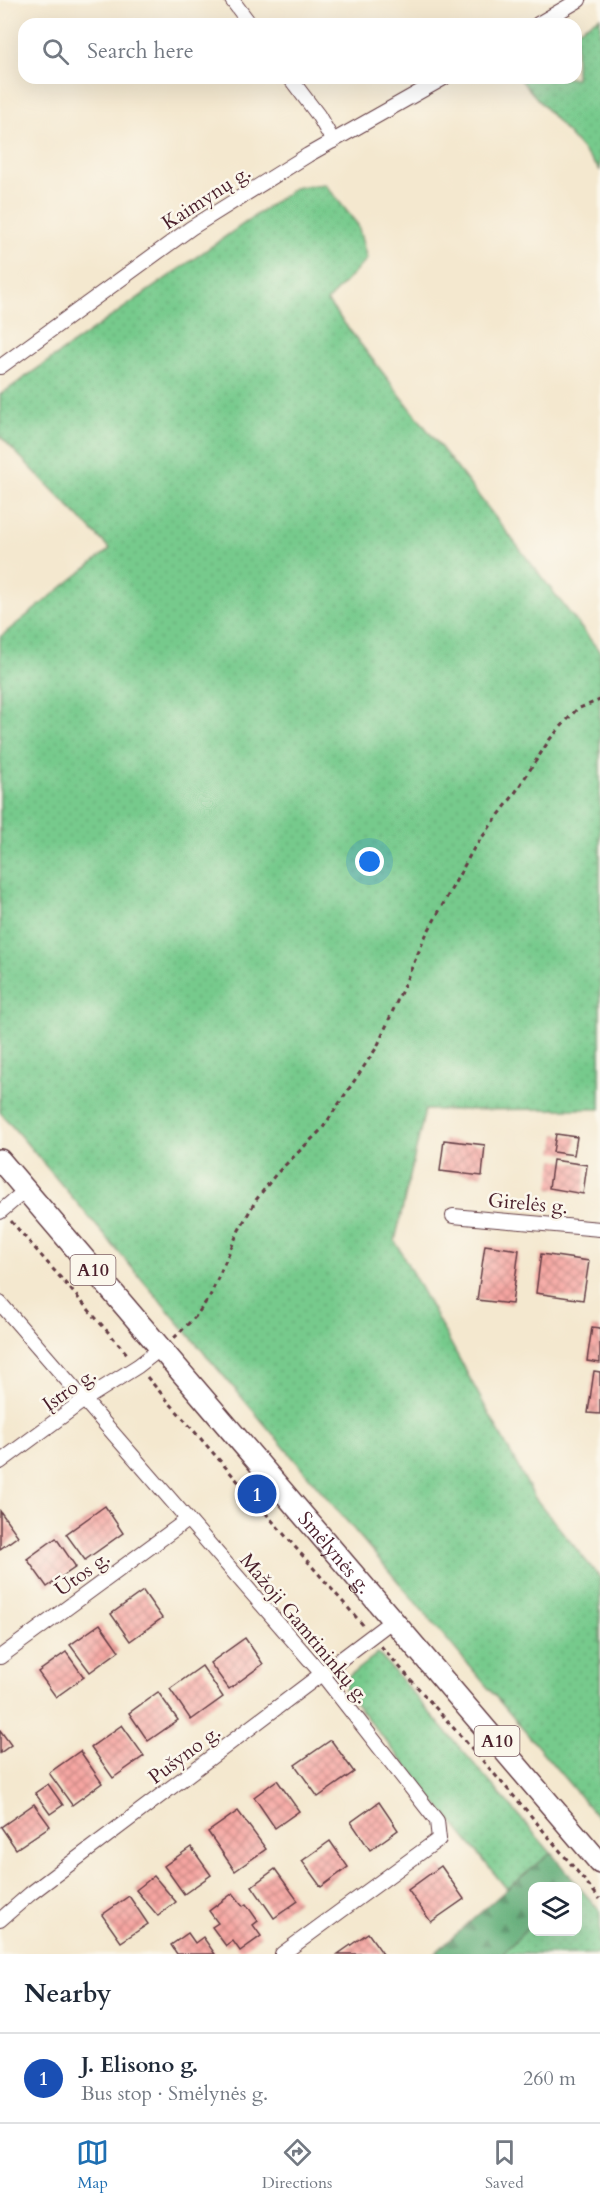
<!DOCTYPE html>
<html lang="en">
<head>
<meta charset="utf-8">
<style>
  body { margin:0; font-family:Cardo,serif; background:#f6f6f7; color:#1f2937 }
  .controls { position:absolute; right:18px; bottom:18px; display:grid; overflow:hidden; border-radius:12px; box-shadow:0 6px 24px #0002 }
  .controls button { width:54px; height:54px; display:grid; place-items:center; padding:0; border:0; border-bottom:2px solid #e0e1e3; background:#fff; color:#1f2937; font:30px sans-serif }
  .you { position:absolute; left:370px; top:862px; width:21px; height:21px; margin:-15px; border:4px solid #fff; border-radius:50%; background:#1a73e8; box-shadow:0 0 0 9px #1a73e833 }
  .badge { display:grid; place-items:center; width:39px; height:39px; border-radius:50%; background:#1f6fb2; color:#fff; font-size:20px; font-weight:700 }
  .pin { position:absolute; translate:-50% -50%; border:3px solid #fff; box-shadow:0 2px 6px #0006 }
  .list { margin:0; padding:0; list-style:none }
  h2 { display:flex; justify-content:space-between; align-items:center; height:78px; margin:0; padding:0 24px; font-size:26px }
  h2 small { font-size:20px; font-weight:400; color:#747a83 }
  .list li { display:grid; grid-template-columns:39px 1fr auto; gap:18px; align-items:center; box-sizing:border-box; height:90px; padding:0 24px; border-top:2px solid #e0e1e3 }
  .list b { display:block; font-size:22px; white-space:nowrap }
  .list p { margin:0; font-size:20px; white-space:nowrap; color:#747a83 }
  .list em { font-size:20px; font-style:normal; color:#747a83 }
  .icon { flex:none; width:33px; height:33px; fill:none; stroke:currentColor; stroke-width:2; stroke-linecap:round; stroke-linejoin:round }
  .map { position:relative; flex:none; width:600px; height:1954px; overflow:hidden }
  .search { position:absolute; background:#fff; box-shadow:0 6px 24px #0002; left:18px; right:18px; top:18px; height:66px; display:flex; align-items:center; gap:15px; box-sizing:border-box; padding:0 21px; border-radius:18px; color:#747a83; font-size:22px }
  .sheet { height:168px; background:#fff }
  nav { display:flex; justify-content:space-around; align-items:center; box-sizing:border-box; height:84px; border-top:2px solid #e0e1e3; background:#fff; font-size:16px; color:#747a83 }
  nav a { display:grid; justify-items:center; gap:3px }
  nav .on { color:#1f6fb2 }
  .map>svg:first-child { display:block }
</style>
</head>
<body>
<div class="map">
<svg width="600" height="1954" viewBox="0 0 600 1954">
  <defs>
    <pattern id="grass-dots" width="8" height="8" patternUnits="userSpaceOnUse" patternTransform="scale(1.5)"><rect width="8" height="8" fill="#76ca8c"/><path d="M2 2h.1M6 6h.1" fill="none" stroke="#68ad79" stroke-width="1.8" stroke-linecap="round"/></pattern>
    <pattern id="forest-firs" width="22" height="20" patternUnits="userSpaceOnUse" patternTransform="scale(1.5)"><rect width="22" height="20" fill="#60ae78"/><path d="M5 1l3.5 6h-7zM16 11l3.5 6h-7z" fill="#518d63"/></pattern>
    <pattern id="building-cross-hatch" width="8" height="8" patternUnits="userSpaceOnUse" patternTransform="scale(1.5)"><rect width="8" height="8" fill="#f6a5a1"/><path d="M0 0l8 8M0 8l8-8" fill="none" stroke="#c98683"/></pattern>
  </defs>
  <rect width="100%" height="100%" fill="#fbf7ec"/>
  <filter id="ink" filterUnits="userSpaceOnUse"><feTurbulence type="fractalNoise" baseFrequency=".0167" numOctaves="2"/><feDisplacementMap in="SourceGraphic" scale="12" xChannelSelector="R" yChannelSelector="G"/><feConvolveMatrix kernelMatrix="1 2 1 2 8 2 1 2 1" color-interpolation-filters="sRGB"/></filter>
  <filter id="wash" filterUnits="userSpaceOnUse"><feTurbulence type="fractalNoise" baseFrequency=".008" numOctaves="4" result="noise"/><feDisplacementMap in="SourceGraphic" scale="24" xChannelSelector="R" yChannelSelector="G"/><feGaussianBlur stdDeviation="1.35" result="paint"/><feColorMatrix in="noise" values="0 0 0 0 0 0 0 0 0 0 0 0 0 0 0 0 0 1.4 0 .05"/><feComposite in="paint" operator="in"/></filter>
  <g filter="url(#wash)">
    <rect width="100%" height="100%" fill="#f4e8cf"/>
    <g fill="url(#grass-dots)" stroke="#60745c" stroke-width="1.5">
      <polygon points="600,17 600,170 519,78 576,78 576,31"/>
      <polygon points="325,184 358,225 367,259 327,301 600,652 600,1109 425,1110 395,1241 535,1498 600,1578 600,1820 0,1112 0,637 110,549 0,436 0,395 296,187"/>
      <polygon points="378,1653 551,1853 507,1889 345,1691 348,1677"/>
      <polygon points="580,1888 600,1911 600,1954 502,1954 532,1924 532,1932 578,1932 578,1890"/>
    </g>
    <polygon fill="url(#forest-firs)" stroke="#556652" stroke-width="1.5" points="551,1853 580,1888 578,1890 578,1886 532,1886 532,1924 502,1954 434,1954 507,1889"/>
    <g id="blocks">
      <g fill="url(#building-cross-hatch)">
        <polygon points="556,1134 577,1137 574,1155 553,1152"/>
        <polygon points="444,1140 485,1145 482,1176 440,1171"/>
        <polygon points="553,1160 587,1165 583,1194 549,1188"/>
        <polygon points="485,1245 519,1250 512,1304 477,1300"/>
        <polygon points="541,1254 589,1261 583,1300 536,1293"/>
        <polygon points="592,1327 600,1328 600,1363 587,1361"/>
        <polygon points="594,1371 600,1372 600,1414 588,1413"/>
        <polygon points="105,1506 123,1533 85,1560 66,1534"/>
        <polygon points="0,1511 18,1536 0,1549"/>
        <polygon points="56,1538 76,1567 47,1587 27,1559"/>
        <polygon points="143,1591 162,1618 130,1641 111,1614"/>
        <polygon points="100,1624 119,1651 90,1672 70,1645"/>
        <polygon points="245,1638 263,1664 229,1689 210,1663"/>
        <polygon points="66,1652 84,1677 56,1697 38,1672"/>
        <polygon points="202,1666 223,1697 191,1720 170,1689"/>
        <polygon points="158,1692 178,1720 148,1741 129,1713"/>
        <polygon points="122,1725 144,1756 113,1778 91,1747"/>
        <polygon points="0,1730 11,1745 0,1753"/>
        <polygon points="331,1740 354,1772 318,1797 295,1765"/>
        <polygon points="80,1751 102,1783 72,1805 49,1773"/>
        <polygon points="277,1780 299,1811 275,1828 254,1797"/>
        <polygon points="48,1784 63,1805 50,1814 35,1793"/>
        <polygon points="379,1802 398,1830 370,1850 351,1822"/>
        <polygon points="34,1804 50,1826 16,1849 1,1827"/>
        <polygon points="238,1811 266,1849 235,1871 208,1832"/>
        <polygon points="330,1841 348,1867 321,1887 302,1861"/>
        <polygon points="191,1847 211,1875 184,1894 164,1866"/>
        <polygon points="441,1866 464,1899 431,1922 408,1890"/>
        <polygon points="275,1869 298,1901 274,1918 252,1886"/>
        <polygon points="154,1876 176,1902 158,1916 136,1890"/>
        <polygon points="233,1893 243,1906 246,1904 258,1921 253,1925 261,1936 240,1951 233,1941 226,1946 212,1927 218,1923 209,1911"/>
        <polygon points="129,1896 148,1924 121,1942 102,1915"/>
        <polygon points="188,1933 195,1943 203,1937 215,1954 177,1954 171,1945"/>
        <polygon points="368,1933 383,1954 338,1954"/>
      </g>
    </g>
  </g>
  <g filter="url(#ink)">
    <use href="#blocks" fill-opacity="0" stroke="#643d44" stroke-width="1.5"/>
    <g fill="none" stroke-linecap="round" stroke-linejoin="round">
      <g stroke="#643d44" stroke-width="16">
        <g id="minor">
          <polyline points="232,0 250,24"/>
          <polyline points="538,24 579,0"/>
          <polyline points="290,78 318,115 333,141"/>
          <polyline points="0,367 191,228 308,155 444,78"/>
          <polyline points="0,1212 26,1190"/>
          <polyline points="453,1216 600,1229"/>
          <polyline points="0,1303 322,1674 437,1821 439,1839 282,1954"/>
          <polyline points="0,1462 84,1400 138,1366 160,1349"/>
          <polyline points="0,1657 187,1520"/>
          <polyline points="0,1920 30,1894 393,1620"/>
        </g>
      </g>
      <g stroke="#643d44" stroke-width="24">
        <g id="trunk">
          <path id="s1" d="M 0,1160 L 600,1863"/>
        </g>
      </g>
      <g stroke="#643d44" stroke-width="3" stroke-dasharray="4.5 4.5" stroke-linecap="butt">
        <polyline points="11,1221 129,1356"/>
        <polyline points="174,1338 196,1316 210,1296 239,1230 256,1200 276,1174 322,1129 377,1047 426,935 474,848 513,796 550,739 577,709 600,700"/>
        <polyline points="147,1377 363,1625"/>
        <polyline points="381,1646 527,1811 600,1899"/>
      </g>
      <use href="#minor" stroke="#fff" stroke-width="14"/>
      <use href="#trunk" stroke="#fff" stroke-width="21"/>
    </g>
  </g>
  <g text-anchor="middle" stroke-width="5" stroke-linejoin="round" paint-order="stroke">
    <g fill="#fbf7ec" stroke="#7f6065" stroke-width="1.5">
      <rect x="70.5" y="1255" width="45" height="30" rx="4.5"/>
      <rect x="474.5" y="1726" width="45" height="30" rx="4.5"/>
    </g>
    <g font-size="18" font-weight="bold" fill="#4a1f2b">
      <text x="93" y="1276">A10</text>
      <text x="497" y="1747">A10</text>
    </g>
    <g font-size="20" fill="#4a1f2b" stroke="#fbf7ec">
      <text transform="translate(206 197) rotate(-33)" y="7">Kaimynų g.</text>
      <text transform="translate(528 1203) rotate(5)" y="7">Girelės g.</text>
      <text transform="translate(69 1389) rotate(-35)" y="7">Įstro g.</text>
      <text dy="7" stroke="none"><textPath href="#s1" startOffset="516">Smėlynės g.</textPath></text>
      <text transform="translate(82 1573) rotate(-36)" y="7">Ūtos g.</text>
      <text transform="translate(305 1628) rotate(50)" y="7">Mažoji Gamtininkų g.</text>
      <text transform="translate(184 1754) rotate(-37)" y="7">Pušyno g.</text>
    </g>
  </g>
</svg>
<div class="controls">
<button><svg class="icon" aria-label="layers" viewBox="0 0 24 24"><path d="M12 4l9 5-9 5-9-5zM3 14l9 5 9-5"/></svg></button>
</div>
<div class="you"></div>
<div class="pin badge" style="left:257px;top:1494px;background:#1a4fb4">1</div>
<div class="search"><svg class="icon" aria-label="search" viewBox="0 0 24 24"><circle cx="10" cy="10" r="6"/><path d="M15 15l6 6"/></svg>Search here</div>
</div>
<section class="sheet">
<h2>Nearby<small></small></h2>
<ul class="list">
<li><span class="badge" style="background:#1a4fb4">1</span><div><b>J. Elisono g.</b><p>Bus stop · Smėlynės g.</p></div><em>260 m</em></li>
</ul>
</section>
<nav>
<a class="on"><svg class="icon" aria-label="map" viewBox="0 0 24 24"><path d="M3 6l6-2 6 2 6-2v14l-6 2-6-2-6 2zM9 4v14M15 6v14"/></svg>Map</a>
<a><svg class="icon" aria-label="directions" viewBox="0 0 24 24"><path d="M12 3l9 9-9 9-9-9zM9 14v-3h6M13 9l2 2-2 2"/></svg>Directions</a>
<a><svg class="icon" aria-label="saved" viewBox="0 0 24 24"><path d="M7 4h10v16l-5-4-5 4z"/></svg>Saved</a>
</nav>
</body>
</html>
